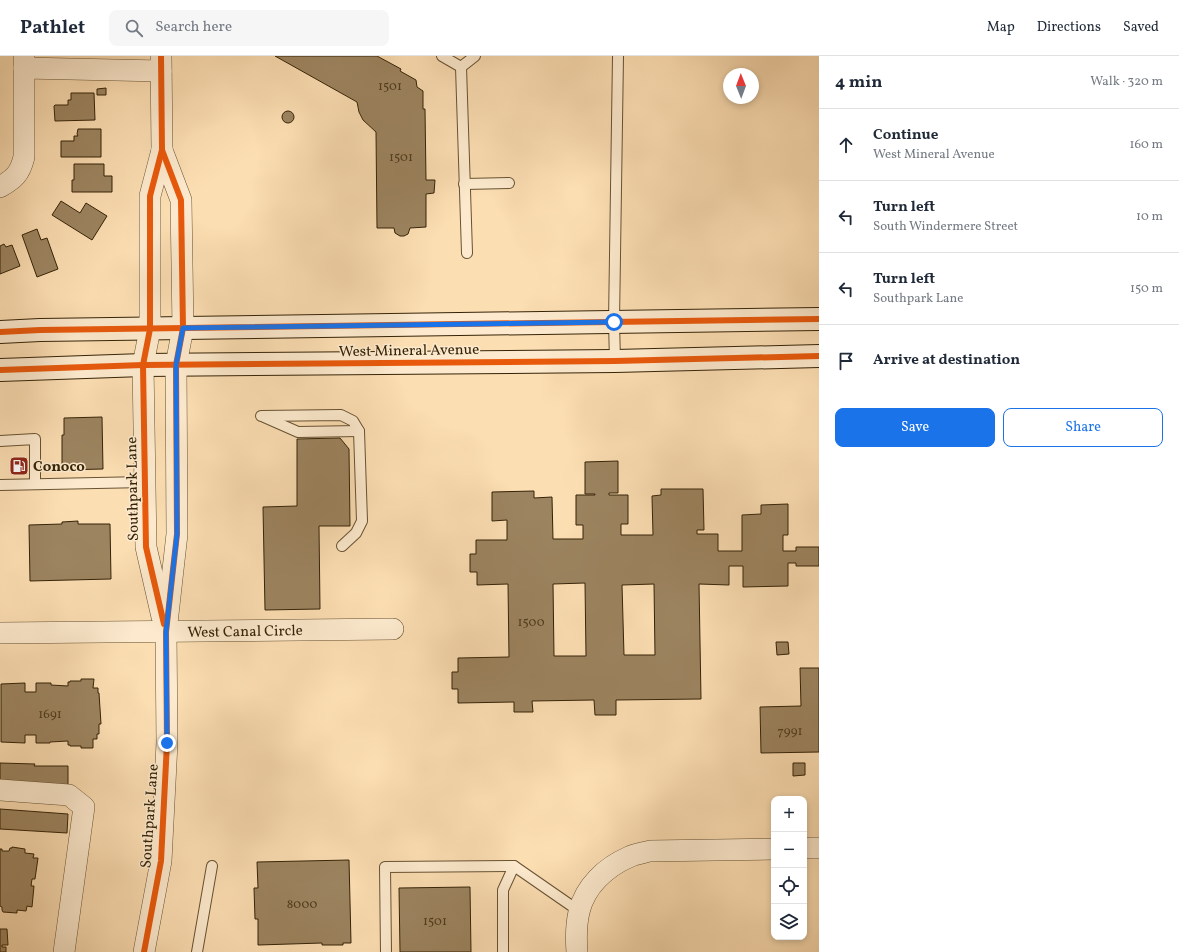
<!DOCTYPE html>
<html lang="en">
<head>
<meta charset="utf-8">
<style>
  body { margin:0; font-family:Vollkorn,serif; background:#f6f6f7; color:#1f2937 }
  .controls { position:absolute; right:12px; bottom:12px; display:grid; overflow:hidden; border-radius:8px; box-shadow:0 2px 6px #0003 }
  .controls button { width:36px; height:36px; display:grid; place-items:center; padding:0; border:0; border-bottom:1px solid #e0e1e3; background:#fff; color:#1f2937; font:20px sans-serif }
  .compass { position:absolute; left:723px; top:12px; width:36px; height:36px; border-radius:50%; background:#fff; box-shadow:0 2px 6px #0003; rotate:359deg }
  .stop { position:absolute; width:12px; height:12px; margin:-9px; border:3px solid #1a73e8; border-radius:50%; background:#fff }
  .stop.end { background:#1a73e8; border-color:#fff; box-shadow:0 1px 4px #0008 }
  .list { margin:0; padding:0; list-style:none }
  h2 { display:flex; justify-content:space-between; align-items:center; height:52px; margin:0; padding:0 16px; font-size:17px }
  h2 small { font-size:13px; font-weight:400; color:#747a83 }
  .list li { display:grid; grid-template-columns:26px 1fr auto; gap:12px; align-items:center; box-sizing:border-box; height:72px; padding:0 16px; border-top:1px solid #e0e1e3 }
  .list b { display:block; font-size:15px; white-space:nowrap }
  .list p { margin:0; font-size:13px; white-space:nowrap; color:#747a83 }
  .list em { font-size:13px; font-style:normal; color:#747a83 }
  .actions { display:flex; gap:8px; padding:12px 16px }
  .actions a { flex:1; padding:9px 0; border:1px solid #1a73e8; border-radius:8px; text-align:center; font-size:14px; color:#1a73e8 }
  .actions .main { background:#1a73e8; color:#fff }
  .icon { flex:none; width:22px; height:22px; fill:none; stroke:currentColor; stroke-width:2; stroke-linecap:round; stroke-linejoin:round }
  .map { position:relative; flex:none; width:819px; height:896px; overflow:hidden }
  header { display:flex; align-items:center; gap:24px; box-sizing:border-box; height:56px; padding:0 20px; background:#fff; border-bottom:1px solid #e0e1e3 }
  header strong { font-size:19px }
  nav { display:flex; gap:22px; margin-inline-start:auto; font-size:14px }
  .search { width:280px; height:36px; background:#f6f6f7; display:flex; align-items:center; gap:10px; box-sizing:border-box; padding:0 14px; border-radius:8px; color:#747a83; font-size:15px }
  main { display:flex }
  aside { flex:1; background:#fff }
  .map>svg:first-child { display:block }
</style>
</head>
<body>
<header>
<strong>Pathlet</strong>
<div class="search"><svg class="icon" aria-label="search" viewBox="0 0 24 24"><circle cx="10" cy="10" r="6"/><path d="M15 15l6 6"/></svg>Search here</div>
<nav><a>Map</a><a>Directions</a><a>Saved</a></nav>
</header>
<main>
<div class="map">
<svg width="819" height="896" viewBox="0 0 819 896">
  <rect width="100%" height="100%" fill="#fcdeb3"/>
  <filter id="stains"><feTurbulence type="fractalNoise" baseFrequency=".005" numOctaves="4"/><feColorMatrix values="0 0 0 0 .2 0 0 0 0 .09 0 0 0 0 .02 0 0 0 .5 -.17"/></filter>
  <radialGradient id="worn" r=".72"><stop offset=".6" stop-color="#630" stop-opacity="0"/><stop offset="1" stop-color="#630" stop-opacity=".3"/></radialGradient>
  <g fill="#9c8460" stroke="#352307" fill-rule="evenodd">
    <polygon points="275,0 377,0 401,13 400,15 416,24 417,31 423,35 423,53 425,53 426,124 435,124 434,137 426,138 426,171 410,172 408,178 404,180 400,180 395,177 394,172 377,172 376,76 363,64 359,56 357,46"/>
    <polygon points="106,32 106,39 97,39 97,33"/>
    <polygon points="71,37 94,37 95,64 55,65 54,50 55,49 68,49 68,44 71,44"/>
    <circle cx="288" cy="61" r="6"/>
    <polygon points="78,73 101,73 101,101 61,101 61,85 74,85 74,80 78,80 77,78"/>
    <polygon points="74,108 104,108 104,120 112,120 112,136 72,136 72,124 74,124"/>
    <polygon points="61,145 80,157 86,147 107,160 92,184 52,159"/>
    <polygon points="37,173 41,184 47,182 58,213 37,221 22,179"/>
    <polygon points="4,188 6,191 12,189 20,210 0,218 0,190"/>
    <polygon points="102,361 103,413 62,414 62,379 64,379 64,362"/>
    <polygon points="340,382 349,393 350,470 319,470 320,553 265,554 263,451 297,450 297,383"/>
    <path d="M 618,405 L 618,437 L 609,437 L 609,439 L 628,439 L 628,468 L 621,468 L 621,479 L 653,479 L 652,440 L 661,439 L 661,433 L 703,433 L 704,474 L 697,474 L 697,478 L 718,478 L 718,495 L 742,495 L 742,459 L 761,458 L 761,449 L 788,448 L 788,479 L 783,479 L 783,495 L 796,495 L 796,491 L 819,491 L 819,510 L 796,510 L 796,507 L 788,507 L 788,530 L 743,531 L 743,510 L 729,510 L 729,529 L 699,528 L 701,643 L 616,644 L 616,659 L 595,659 L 594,644 L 532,645 L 533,656 L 514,656 L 514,646 L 458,647 L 458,633 L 452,633 L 452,616 L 458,616 L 458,602 L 509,601 L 508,528 L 477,529 L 477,516 L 470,516 L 470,498 L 476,498 L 476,484 L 507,484 L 507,464 L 492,465 L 492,436 L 534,435 L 534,442 L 552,441 L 553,483 L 583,483 L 583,469 L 576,469 L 576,439 L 595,439 L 595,438 L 585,438 L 585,406 ZM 585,527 L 586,600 L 554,600 L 553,528 ZM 654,528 L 655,599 L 624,599 L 622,529 Z"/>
    <polygon points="78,465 78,468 110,468 111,523 30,525 29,469 62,468 62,466"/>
    <polygon points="776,586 788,586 789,598 777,599"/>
    <polygon points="800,612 819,612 819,696 761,697 760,651 801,650"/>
    <polygon points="81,623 94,623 93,632 98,632 98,637 99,637 101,668 99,668 99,678 97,678 97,683 93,683 93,692 81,692 81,690 70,690 70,689 68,689 68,685 50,686 50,687 36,687 36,679 25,679 25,687 1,686 1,628 25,627 25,636 36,636 36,627 51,627 51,629 68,630 68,626 70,626 70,625 81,625"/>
    <polygon points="0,707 35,708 34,710 68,710 68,730 0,727"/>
    <polygon points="793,707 805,707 805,719 793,720"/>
    <polygon points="0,753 68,758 67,777 0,773"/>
    <polygon points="12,791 25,793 25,797 34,798 33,802 38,802 35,823 32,823 31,830 34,830 32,851 27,850 26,855 17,854 17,857 3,856 2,854 2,851 0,850 0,793 2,793 2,795 9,795 10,792 12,792"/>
    <polygon points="349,804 351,887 343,887 343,889 322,889 322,887 258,889 258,863 255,863 254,832 258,832 257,806"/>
    <polygon points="470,831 471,896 400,896 399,832"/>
    <polygon points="0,873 7,873 8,889 2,889 2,891 6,891 6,896 0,896"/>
  </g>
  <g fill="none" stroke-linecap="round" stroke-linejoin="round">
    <g stroke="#675232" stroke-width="12">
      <g id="service">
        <polyline points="442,0 461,11"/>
        <polyline points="464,128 509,127"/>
        <polyline points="467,197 461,11 475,0"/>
        <polyline points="615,305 614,266 618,0"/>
        <polyline points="261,360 341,359 353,365 359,375 362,465 356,477 342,490"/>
        <polyline points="264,361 298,376 359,375"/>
        <polyline points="0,385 35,383 35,428"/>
        <polyline points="0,429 145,426"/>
        <polyline points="197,896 212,810"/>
        <polyline points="386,896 385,811 514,810 579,855"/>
        <polyline points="503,896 503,834 514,810"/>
      </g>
    </g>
    <g stroke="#675232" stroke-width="22">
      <g id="minor">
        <polyline points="161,0 162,94 150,140 150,273 143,309 146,491 162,561"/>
        <polyline points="24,12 161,15"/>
        <path d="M 0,131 C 14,123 20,118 24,101 L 24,0"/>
        <polyline points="0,577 393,573"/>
        <polyline points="0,734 69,739 84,751 64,896"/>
        <polyline points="804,792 819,792"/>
        <polyline points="144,896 161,805 167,687 166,576 177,478 176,309 183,272 181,144 162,94"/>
        <path d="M 577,896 C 576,883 576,869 579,856 C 585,830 606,811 629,801 C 635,798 643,797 650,795 L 774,793"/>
      </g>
    </g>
    <g stroke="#352307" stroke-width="24">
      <g id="secondary">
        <polyline points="0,276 40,274 819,263"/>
        <polyline points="0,314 143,309 615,305 819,300"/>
      </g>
    </g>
    <use href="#service" stroke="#fdeace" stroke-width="10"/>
    <use href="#minor" stroke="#fdeace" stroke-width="21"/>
    <use href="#secondary" stroke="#fdeace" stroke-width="22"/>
    <g stroke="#fdeace" stroke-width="8">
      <g id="cycleway">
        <polyline points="161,0 162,94 150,140 150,273 143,309 146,491 164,568"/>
        <polyline points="0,276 40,274 819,263"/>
        <polyline points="0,314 143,309 615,305 819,300"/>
        <polyline points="144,896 161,805 167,687 166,576 177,478 176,309 183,272 181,144 162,94"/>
      </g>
    </g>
    <use href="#cycleway" stroke="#e8590c" stroke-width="6"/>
  </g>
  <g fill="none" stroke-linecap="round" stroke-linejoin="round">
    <polyline stroke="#1a73e8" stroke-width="5" points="167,687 166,576 177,478 176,309 183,272 614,266"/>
  </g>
  <defs>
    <g id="fuel-square" transform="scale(1)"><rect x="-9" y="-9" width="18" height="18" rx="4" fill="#8f2418" stroke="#fdeace"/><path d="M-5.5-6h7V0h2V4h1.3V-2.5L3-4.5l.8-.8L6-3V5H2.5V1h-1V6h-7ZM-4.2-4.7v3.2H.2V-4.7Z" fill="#fff"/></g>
  </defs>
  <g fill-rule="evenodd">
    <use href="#fuel-square" x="19" y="410"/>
  </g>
  <g text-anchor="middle" stroke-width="3" stroke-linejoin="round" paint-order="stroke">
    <g font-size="13" fill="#4f3b1d">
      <text x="390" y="34">1501</text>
      <text x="401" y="105">1501</text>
      <text x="531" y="570">1500</text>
      <text x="50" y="662">1691</text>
      <text x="790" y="679">7991</text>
      <text x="302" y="852">8000</text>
      <text x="435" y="869">1501</text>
    </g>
    <g font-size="15" fill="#352307" stroke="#fdeace">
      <text transform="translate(409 294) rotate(-1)" y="5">West Mineral Avenue</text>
      <text transform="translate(132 433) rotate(-91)" y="5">Southpark Lane</text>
      <text transform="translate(245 575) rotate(-1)" y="5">West Canal Circle</text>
      <text transform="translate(149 760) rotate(-86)" y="5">Southpark Lane</text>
    </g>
    <g font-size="15" font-weight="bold" fill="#352307" stroke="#fdeace" text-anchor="start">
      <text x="33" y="415">Conoco</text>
    </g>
  </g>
  <rect width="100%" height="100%" filter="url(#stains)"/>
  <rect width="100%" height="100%" fill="url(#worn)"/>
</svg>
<div class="controls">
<button>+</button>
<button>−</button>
<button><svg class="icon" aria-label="locate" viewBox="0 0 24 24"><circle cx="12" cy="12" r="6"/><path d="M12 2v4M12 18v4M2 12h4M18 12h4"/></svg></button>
<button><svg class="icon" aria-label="layers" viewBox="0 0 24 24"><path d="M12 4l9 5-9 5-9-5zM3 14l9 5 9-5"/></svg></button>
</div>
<svg class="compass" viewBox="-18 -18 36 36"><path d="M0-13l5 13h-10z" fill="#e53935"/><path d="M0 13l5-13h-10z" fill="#747a83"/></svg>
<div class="stop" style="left:614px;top:266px"></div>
<div class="stop end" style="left:167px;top:687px"></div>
</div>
<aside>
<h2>4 min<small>Walk · 320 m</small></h2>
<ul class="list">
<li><svg class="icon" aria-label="ahead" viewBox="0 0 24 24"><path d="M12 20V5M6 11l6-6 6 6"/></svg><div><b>Continue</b><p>West Mineral Avenue</p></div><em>160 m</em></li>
<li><svg class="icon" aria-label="left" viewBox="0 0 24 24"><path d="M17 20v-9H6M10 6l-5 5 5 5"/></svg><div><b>Turn left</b><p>South Windermere Street</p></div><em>10 m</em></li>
<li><svg class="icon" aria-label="left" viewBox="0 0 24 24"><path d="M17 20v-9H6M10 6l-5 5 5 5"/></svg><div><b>Turn left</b><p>Southpark Lane</p></div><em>150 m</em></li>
<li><svg class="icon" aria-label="arrive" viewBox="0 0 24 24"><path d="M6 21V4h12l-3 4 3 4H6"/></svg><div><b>Arrive at destination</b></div></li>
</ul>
<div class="actions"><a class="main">Save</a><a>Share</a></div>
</aside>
</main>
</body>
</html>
